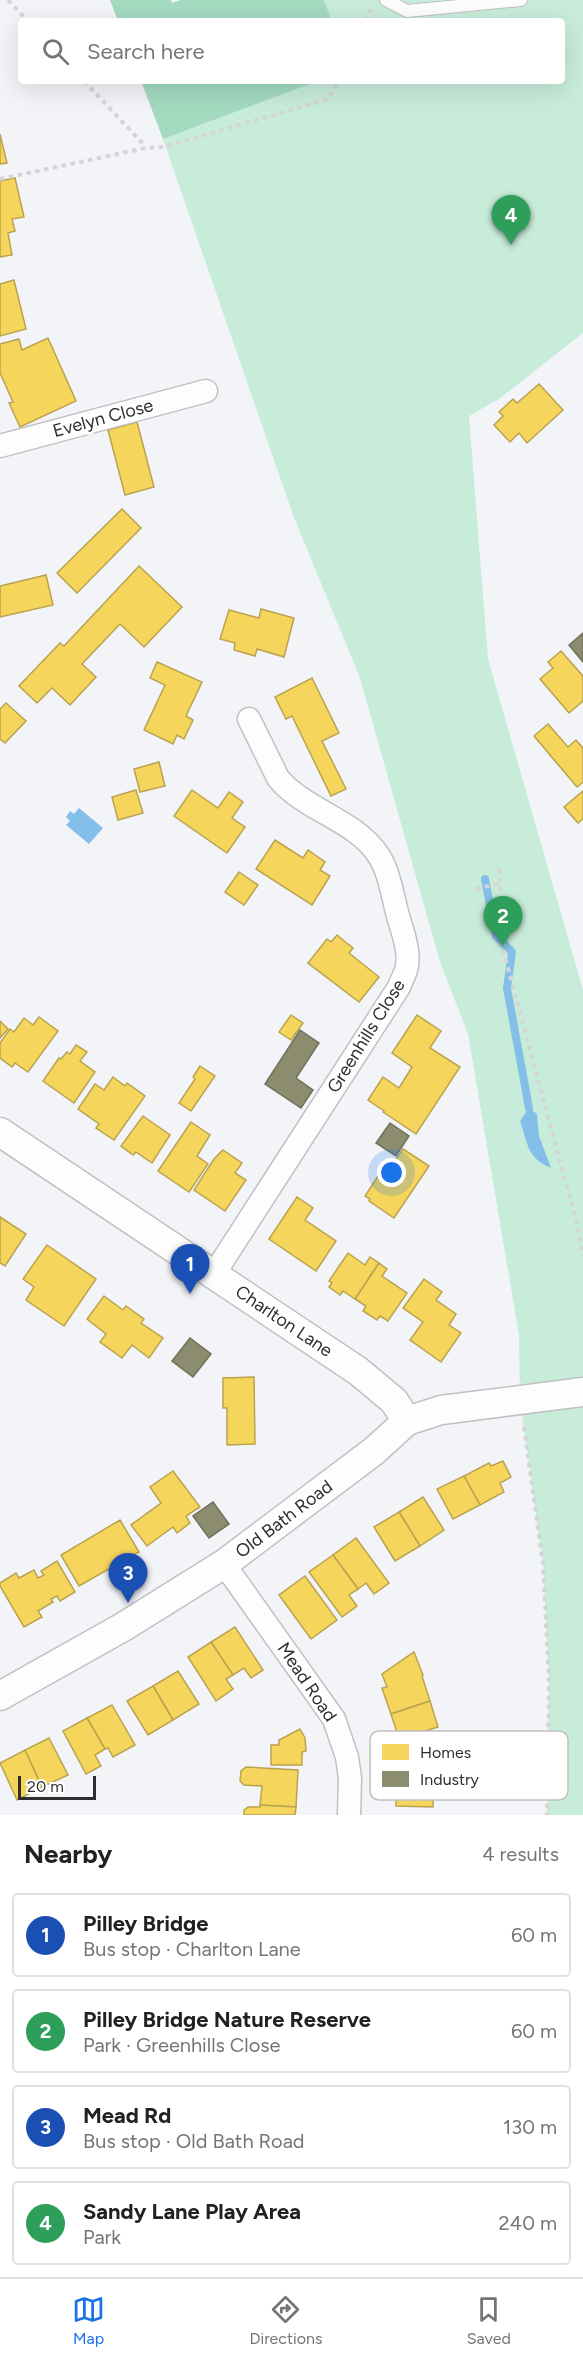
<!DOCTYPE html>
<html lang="en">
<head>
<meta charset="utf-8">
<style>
  body { margin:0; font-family:Figtree,sans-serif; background:#f2f2f2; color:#202124 }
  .scale { position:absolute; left:18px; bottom:15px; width:78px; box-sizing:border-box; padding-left:6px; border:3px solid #2e2e30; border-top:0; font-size:16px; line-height:21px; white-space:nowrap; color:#2e2e30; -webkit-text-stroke:4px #fff; paint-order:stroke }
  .you { position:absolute; left:392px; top:1173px; width:21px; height:21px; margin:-15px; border:4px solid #fff; border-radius:50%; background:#1a73e8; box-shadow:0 0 0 9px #1a73e833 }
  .badge { display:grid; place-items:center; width:39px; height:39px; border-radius:50%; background:#1a73e8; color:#fff; font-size:20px; font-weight:700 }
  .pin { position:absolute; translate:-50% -50px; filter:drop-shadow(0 2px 3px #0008) }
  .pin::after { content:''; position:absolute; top:32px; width:21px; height:18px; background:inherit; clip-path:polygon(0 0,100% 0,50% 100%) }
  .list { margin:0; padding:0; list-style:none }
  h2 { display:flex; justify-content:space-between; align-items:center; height:78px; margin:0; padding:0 24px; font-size:26px }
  h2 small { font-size:20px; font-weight:400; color:#757577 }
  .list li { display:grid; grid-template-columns:39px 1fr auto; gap:18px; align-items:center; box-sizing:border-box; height:84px; margin:0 12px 12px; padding:0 12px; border:2px solid #e0e0e0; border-radius:6px }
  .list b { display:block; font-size:22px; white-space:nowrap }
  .list p { margin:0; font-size:20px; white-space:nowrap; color:#757577 }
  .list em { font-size:20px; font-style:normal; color:#757577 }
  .icon { flex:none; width:33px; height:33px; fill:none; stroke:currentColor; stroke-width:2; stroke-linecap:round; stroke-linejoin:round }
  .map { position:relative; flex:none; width:583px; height:1815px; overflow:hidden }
  .search { position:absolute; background:#fff; box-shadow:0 6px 24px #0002; left:18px; right:18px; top:18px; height:66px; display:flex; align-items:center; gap:15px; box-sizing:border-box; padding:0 21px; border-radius:6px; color:#757577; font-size:22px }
  .sheet { height:462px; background:#fff }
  nav { display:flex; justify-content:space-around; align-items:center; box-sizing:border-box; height:84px; border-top:2px solid #e0e0e0; background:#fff; font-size:16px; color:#757577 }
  nav a { display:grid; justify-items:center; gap:3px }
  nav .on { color:#1a73e8 }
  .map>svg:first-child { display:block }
</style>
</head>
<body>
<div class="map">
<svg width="583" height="1815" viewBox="0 0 583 1815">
  <rect width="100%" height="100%" fill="#f3f4f8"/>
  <polygon fill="#c8ecda" points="324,0 583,0 583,333 499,399 469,416 488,659 583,990 583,1815 547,1815 549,1681 543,1564 520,1400 519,1335 468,1034 440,962 360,678 293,515 163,139 318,81 562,81 562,21 332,21"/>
  <g fill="#a3dac0">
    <polygon points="110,0 171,0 172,3 181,0 324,0 332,21 118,21"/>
    <polygon points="141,81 318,81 163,139"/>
  </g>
  <g fill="#84bfe9">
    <polygon points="79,808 103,828 89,844 66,825 70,821 66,817 70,811 74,814"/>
    <path d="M 529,1108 L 537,1114 L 539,1136 L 551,1168 C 527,1158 528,1144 520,1121 Z"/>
  </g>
  <g fill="#f6d55c" stroke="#baa34f" stroke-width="1.5">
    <polygon points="0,134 7,163 0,164"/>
    <polygon points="15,178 24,217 12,219 15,231 8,233 12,255 0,257 0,181"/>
    <polygon points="14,280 26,329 0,336 0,284"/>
    <polygon points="48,338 76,401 20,427 9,403 13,402 0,373 0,344 19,339 22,350"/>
    <polygon points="539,384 563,410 527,443 519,433 510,442 494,425 503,416 499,412 513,399 517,403"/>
    <polygon points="137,422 154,487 125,495 108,430"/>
    <polygon points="122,509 141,528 77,593 57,573"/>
    <polygon points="139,566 182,607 144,647 120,624 82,664 96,677 70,705 52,688 37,703 19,686 60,643 64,646"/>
    <polygon points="46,575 53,605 0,617 0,586"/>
    <polygon points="261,609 294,618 284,657 257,649 255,656 234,650 235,643 220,639 229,610 259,618"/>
    <polygon points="561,651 583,676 583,701 569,713 540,679 553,668 548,662"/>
    <polygon points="157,662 202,682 186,716 193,720 184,739 177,735 173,744 144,730 165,685 150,678"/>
    <polygon points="312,678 339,733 322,741 346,789 331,796 292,716 286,719 275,697"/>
    <polygon points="6,703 26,721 5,743 0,739 0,709"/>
    <polygon points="548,724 568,747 576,740 583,748 583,782 577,787 534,736"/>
    <polygon points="159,762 165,786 140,792 134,769"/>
    <polygon points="136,790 143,813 118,820 112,797"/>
    <polygon points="192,790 218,808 229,792 243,802 232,818 245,827 227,853 174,816"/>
    <polygon points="583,791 583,819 578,823 564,807"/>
    <polygon points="275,840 303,858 308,850 325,862 320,870 330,876 312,905 256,869"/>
    <polygon points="239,872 258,885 244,905 225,892"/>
    <polygon points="337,935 353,948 349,953 379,977 359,1002 308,963 327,939 331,942"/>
    <polygon points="291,1015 303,1023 291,1040 279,1032"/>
    <polygon points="417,1015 441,1031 430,1048 460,1067 416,1134 383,1112 384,1111 368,1100 383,1077 399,1088 412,1067 392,1053"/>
    <polygon points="39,1017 58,1031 28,1072 15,1063 12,1067 0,1058 0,1043 10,1029 14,1032 24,1018 33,1025"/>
    <polygon points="0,1021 8,1029 0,1038"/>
    <polygon points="76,1045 87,1052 80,1061 95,1072 74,1103 43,1081 59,1058 61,1059 67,1052 70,1054"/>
    <polygon points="200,1066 215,1076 191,1111 179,1103 195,1079 193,1077"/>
    <polygon points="113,1077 125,1086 127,1083 145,1096 114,1140 96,1128 99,1124 78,1109 95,1084 104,1090"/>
    <polygon points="143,1116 170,1135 152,1163 136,1152 133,1155 121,1146"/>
    <polygon points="191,1122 210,1135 197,1156 208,1164 189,1192 158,1171"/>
    <polygon points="403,1149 429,1166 394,1218 369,1201 370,1199 365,1196 380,1173 385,1176"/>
    <polygon points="223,1150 242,1163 235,1173 246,1180 225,1211 194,1190 214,1159"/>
    <polygon points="297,1197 313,1208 305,1220 336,1241 316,1271 269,1239"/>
    <polygon points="0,1217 26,1234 5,1266 0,1263"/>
    <polygon points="47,1245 96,1279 64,1326 26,1300 34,1287 23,1279"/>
    <polygon points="348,1253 365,1265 370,1257 379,1263 355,1299 343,1291 340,1295 329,1287 332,1283 329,1281"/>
    <polygon points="379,1263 387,1269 382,1276 407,1293 388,1321 380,1316 377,1320 363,1311 366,1306 355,1299"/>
    <polygon points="424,1279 442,1292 436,1300 456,1314 449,1325 461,1333 441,1362 410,1340 423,1322 403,1308"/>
    <polygon points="104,1296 123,1310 126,1306 144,1319 141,1323 163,1338 149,1358 132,1345 122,1358 100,1342 106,1334 87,1319"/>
    <polygon points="254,1377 255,1444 227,1445 227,1408 223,1408 223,1378"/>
    <polygon points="503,1461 511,1477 500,1483 504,1492 480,1505 464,1476 489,1463 491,1466"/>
    <polygon points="173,1471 200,1507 186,1516 190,1523 177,1533 173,1527 147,1546 131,1525 161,1503 150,1487"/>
    <polygon points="464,1476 480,1505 453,1519 437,1489"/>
    <polygon points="423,1497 444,1530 420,1546 399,1512"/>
    <polygon points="399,1512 420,1546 395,1561 374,1527"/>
    <polygon points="120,1520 139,1552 79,1586 61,1555"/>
    <polygon points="356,1538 389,1583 374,1594 366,1583 358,1589 333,1555"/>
    <polygon points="333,1555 358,1589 349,1595 357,1606 342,1617 309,1572"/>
    <polygon points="57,1561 75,1592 60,1601 57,1596 51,1599 53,1602 38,1611 42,1617 24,1627 0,1586 0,1583 16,1573 19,1578 34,1570 38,1578 44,1575 41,1571"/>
    <polygon points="305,1576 337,1620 311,1639 279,1595"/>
    <polygon points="235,1627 263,1670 251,1678 244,1668 233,1675 211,1642"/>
    <polygon points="211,1642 233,1675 226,1679 233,1689 216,1701 188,1657"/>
    <polygon points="414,1652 423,1675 422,1676 430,1701 391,1714 382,1688 387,1687 382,1674"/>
    <polygon points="178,1671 199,1704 173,1720 153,1686"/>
    <polygon points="153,1686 173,1720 148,1735 127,1701"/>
    <polygon points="430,1701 438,1727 399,1739 391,1714"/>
    <polygon points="112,1705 135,1745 113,1757 108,1748 105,1749 87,1718"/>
    <polygon points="87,1718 105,1749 95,1755 101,1766 86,1774 63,1731"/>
    <polygon points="300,1729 305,1738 306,1751 302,1752 302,1765 271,1765 271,1745 279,1745 279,1740"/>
    <polygon points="49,1738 68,1775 42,1787 25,1750"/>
    <polygon points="25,1750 42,1787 17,1800 0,1763"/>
    <polygon points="246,1767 298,1770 296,1807 260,1805 262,1786 244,1785 240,1781 241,1771"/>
    <polygon points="396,1779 433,1780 433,1807 396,1806"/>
    <polygon points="260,1805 296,1807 295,1815 244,1815 244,1810 248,1807 260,1807"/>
  </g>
  <g fill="#8c8c6e" stroke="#70705b" stroke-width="1.5">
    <polygon points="583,633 583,662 569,645"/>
    <polygon points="300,1030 319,1043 296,1078 313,1090 301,1108 265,1084"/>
    <polygon points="390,1123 409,1136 396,1156 376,1143"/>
    <polygon points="190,1338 211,1354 193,1377 172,1361"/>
    <polygon points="213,1502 229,1524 209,1538 193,1516"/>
  </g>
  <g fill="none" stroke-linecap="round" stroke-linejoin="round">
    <polyline stroke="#84bfe9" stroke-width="8" points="485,879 496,936 512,952 507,988 529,1108"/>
    <g stroke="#c0c1c3" stroke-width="14">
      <polyline id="service" points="386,0 407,11 521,0"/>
    </g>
    <g stroke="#c0c1c3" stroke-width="25">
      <g id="minor">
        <polyline points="0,446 206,391"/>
        <path d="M 214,1274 L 399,987 C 401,981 406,973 407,966 C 410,949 401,928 397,912 C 392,893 389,872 379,856 C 355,819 305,811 278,778 L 249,719"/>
        <polyline points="224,1564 334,1719 347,1757 350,1778 349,1815"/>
      </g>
    </g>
    <g stroke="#c0c1c3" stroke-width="31">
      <g id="tertiary">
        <polyline points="0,1132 358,1371 394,1401 407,1421"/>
        <polyline points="0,1696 123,1627 224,1564 374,1451 407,1421 441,1410 583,1392"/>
      </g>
    </g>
    <g stroke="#d5d5d5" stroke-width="4" stroke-dasharray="4.5 4.5" stroke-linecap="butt">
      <polyline points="8,0 28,21"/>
      <polyline points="366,21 371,9"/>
      <polyline points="84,81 146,147"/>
      <polyline points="0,179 146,148 165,147 181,142 328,99 339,81"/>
      <polyline points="499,869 504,953 578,1228 583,1256"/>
      <polyline points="476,889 501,883"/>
      <polyline points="524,1427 543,1564 549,1681 547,1815"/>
    </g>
    <use href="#service" stroke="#fdfdfe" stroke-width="12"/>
    <use href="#minor" stroke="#fdfdfe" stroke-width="22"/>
    <use href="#tertiary" stroke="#fdfdfe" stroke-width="28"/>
  </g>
  <g text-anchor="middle" stroke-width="6" stroke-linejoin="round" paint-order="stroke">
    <g font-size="18" fill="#2e2e30" stroke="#fff">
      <text transform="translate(103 418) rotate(-15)" y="6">Evelyn Close</text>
      <text transform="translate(366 1036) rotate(-58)" y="6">Greenhills Close</text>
      <text transform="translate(284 1321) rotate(34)" y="6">Charlton Lane</text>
      <text transform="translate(284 1519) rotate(-37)" y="6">Old Bath Road</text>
      <text transform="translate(307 1682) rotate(56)" y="6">Mead Road</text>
    </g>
  </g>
  <rect x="370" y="1731" width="198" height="69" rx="9" fill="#fff" stroke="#c0c0c1" stroke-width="1.5"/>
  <rect x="382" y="1744" width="27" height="16" fill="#f6d55c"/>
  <rect x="382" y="1771" width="27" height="16" fill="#8c8c6e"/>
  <g font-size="16" fill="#2e2e30">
    <text x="420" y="1758">Homes</text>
    <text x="420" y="1785">Industry</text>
  </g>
</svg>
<div class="scale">20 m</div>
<div class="you"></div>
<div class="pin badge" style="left:190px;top:1294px;background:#1a4fb4">1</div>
<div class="pin badge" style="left:503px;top:946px;background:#2e9e5b">2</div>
<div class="pin badge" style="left:128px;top:1603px;background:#1a4fb4">3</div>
<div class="pin badge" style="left:511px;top:245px;background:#2e9e5b">4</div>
<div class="search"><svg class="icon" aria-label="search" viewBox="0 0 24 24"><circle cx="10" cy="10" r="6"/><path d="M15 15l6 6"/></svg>Search here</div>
</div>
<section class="sheet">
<h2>Nearby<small>4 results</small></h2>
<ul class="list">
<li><span class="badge" style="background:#1a4fb4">1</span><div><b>Pilley Bridge</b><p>Bus stop · Charlton Lane</p></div><em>60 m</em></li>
<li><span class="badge" style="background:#2e9e5b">2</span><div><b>Pilley Bridge Nature Reserve</b><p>Park · Greenhills Close</p></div><em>60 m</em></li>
<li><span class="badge" style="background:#1a4fb4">3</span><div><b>Mead Rd</b><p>Bus stop · Old Bath Road</p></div><em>130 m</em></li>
<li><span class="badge" style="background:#2e9e5b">4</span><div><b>Sandy Lane Play Area</b><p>Park</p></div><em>240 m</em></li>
</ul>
</section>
<nav>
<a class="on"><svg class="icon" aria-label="map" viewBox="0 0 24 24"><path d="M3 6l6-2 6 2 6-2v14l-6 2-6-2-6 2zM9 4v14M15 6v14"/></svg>Map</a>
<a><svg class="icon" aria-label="directions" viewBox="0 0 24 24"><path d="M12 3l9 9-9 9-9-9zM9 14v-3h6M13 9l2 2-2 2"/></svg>Directions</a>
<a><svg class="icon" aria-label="saved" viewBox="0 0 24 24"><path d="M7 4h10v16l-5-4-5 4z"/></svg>Saved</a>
</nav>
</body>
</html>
